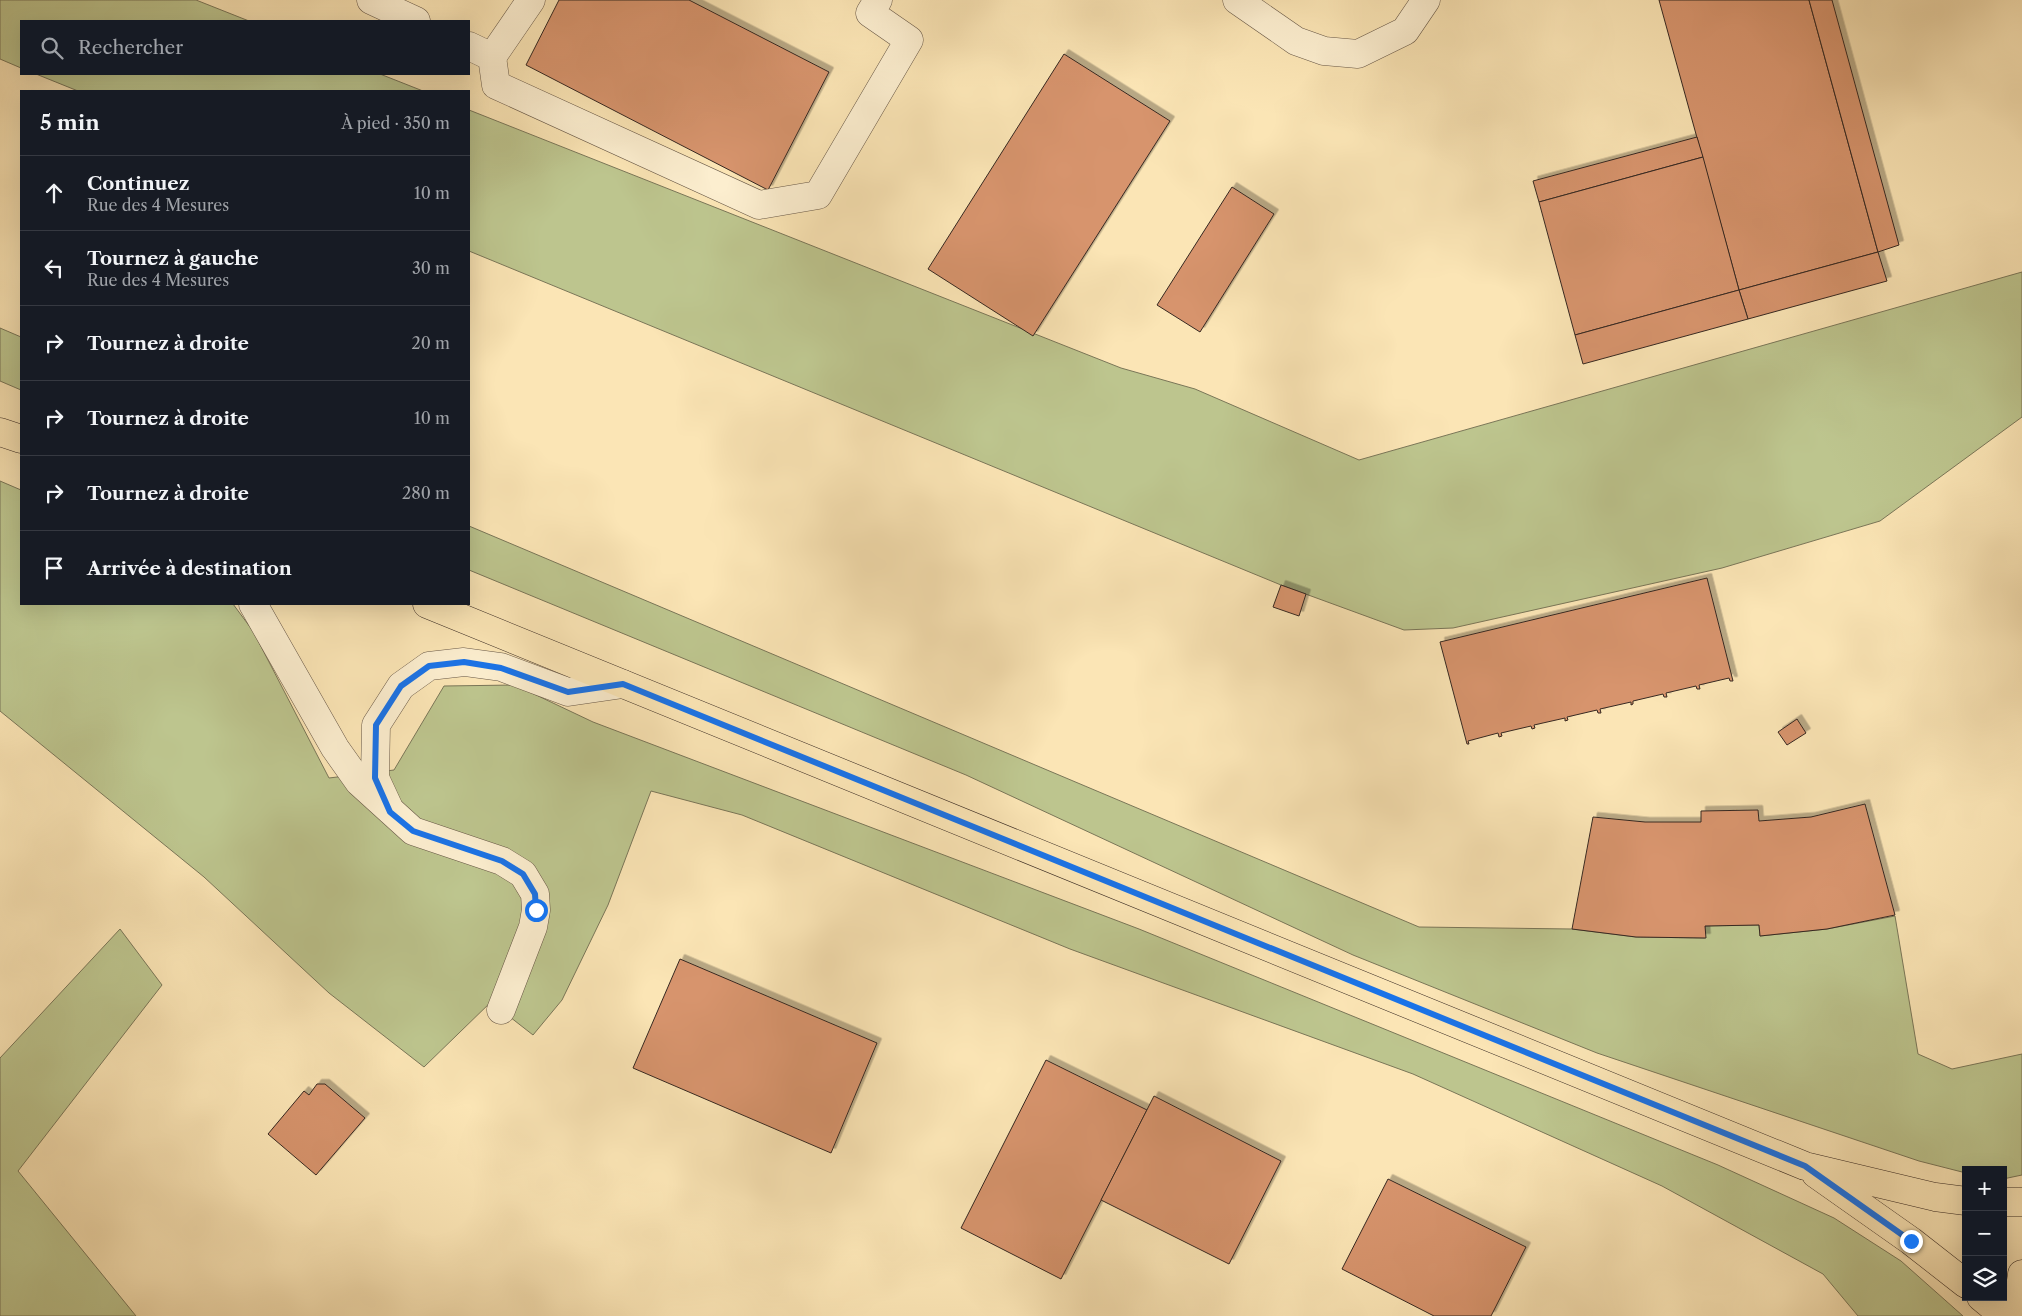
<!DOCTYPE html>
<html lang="fr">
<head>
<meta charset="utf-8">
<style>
  body { margin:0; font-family:"Libre Caslon Text",serif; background:#242831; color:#f1f3f6 }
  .controls { position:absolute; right:15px; bottom:15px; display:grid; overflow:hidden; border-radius:0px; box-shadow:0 5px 20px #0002 }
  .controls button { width:45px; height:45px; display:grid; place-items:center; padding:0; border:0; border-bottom:1px solid #363941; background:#171b24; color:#f1f3f6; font:25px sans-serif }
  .stop { position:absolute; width:15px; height:15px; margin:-11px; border:4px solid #1a73e8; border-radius:50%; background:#fff }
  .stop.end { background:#1a73e8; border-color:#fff; box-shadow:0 1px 5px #0008 }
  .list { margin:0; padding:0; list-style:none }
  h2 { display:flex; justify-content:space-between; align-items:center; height:65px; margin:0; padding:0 20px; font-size:21px }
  h2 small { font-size:16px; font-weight:400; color:#9ea1a6 }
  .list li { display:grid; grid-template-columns:32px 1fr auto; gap:15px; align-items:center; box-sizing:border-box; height:75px; padding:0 20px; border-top:1px solid #363941 }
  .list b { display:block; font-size:19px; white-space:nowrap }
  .list p { margin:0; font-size:16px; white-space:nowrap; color:#9ea1a6 }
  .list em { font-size:16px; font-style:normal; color:#9ea1a6 }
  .icon { flex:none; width:28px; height:28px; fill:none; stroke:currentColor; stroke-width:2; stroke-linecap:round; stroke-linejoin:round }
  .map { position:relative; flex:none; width:2022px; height:1316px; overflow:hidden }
  .search { position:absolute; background:#171b24; box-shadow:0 5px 20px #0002; left:20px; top:20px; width:450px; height:55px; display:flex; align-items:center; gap:12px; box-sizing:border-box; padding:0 18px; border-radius:0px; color:#9ea1a6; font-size:19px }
  .panel { position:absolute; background:#171b24; box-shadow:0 5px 20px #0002; left:20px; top:90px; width:450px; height:515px; border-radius:0px }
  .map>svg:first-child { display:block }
</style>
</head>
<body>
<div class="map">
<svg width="2022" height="1316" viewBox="0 0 2022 1316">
  <defs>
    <filter id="shadow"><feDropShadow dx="4.5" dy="-4.5" stdDeviation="0" flood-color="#0004"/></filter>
  </defs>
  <rect width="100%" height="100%" fill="#fbe5b5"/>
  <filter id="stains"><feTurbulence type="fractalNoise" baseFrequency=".004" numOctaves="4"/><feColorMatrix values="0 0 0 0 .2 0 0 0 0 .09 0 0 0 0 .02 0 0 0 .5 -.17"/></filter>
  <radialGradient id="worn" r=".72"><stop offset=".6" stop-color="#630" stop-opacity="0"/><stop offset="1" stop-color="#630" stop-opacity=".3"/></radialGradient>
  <g fill="#bdc58e" stroke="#7a7658">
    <polygon points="0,0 196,0 249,21 21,21 21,68 0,59"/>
    <polygon points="36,74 380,74 423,91 78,91"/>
    <polygon points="469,110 1121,368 1195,389 1359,460 2022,272 2022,417 1880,521 1722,568 1453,628 1404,630 1281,585 469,251"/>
    <polygon points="0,328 21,337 21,390 0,381"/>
    <polygon points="0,481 21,490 21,604 233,604 253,631 329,778 394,770 444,686 515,685 593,722 1139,929 1718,1165 1834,1218 1901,1261 1963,1316 1858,1316 1823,1274 1662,1186 1413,1074 1070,949 742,815 651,791 608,905 562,1000 533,1035 501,1010 493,1000 424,1067 329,993 204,877 0,711"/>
    <polygon points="469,526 1419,927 1572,929 1636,937 1705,938 1705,926 1759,925 1760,936 1827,929 1895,916 1918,1054 1952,1069 2022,1054 2022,1175 2003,1179 2003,1170 1966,1170 1966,1173 1919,1161 1597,1053 1353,955 966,775 469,570"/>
    <polygon points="120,929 162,985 18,1171 136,1316 0,1316 0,1058"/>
  </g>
  <g fill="#d7946d" stroke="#362821" filter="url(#shadow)">
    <polygon points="559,0 689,0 829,72 768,190 526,65"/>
    <polygon points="1659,0 1809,0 1878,252 1739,290"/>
    <polygon points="1809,0 1832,0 1899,245 1878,252"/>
    <polygon points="1064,54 1170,121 1033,336 928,269"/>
    <polygon points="1697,137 1703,157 1539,202 1533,181"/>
    <polygon points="1703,157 1739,290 1575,335 1539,202"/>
    <polygon points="1232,187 1274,214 1200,332 1157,305"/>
    <polygon points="1878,252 1887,281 1748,319 1739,290"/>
    <polygon points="1739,290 1748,319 1583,364 1575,335"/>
    <polygon points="1707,578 1733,681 1730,681 1729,678 1699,685 1700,689 1697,689 1696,686 1666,693 1667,697 1664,697 1663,694 1633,701 1633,704 1631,705 1631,702 1600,709 1601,713 1598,713 1597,710 1567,717 1568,720 1565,721 1565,718 1534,725 1535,728 1532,729 1531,726 1501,733 1502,736 1499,737 1498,733 1468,741 1469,744 1467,744 1440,642"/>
    <polygon points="1281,585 1306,594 1299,616 1273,607"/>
    <polygon points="1797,719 1806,733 1787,745 1778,732"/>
    <polygon points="1865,804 1895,915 1827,929 1760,936 1759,925 1705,926 1706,938 1636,937 1572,929 1593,817 1645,822 1701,822 1701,811 1758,810 1759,821 1811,817"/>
    <polygon points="680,959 877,1043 831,1153 633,1068"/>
    <polygon points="1046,1060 1147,1110 1061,1279 961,1228"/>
    <polygon points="317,1084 325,1084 365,1118 316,1175 268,1134 304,1091 309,1095"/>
    <polygon points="1154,1096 1281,1161 1229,1264 1101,1200"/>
    <polygon points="1388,1179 1526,1247 1491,1316 1434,1316 1342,1269"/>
  </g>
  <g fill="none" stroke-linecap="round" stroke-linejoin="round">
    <g stroke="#675746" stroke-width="29">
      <g id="minor">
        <polyline points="371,0 416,21"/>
        <polyline points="1237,0 1296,41 1324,51 1358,54 1405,31 1426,0"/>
        <polyline points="469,46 492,57 496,85 759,205 818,195 909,40 870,13 878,0"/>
        <polyline points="492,57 531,0"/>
        <polyline points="253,604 335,748 359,782 413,831 502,861 523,874 535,894 536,910 533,927 501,1010"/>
        <polyline points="388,806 375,778 376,725 401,686 429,666 464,662 501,667 568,692 623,684"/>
      </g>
    </g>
    <g stroke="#362821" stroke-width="29">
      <g id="major">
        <polyline points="0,432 21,439"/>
        <polyline points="427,604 1805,1166 1935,1197 1966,1201"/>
        <polyline points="1816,1174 1911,1241 1966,1284"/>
        <polyline points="2003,1202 2022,1202"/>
        <polyline points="1981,1297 2004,1316"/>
        <polyline points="2018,1316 2017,1308 2022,1274"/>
      </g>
    </g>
    <use href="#minor" stroke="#fceecf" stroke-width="28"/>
    <use href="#major" stroke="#fbe5b5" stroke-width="28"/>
  </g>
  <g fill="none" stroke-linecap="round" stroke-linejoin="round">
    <polyline stroke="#1a73e8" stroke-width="6" points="536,910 535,894 523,874 502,861 413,831 390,812 375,778 376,725 401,686 429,666 464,662 501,668 568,692 623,684 1805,1166 1911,1241"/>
  </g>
  <rect width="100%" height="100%" filter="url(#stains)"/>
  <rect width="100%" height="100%" fill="url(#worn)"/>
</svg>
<div class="controls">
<button>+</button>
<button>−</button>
<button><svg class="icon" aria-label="layers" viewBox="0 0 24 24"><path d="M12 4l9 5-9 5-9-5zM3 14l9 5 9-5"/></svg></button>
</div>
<div class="stop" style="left:536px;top:910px"></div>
<div class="stop end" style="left:1911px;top:1241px"></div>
<div class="search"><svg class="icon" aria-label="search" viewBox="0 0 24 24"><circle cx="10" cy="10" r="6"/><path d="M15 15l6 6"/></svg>Rechercher</div>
<section class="panel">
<h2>5 min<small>À pied · 350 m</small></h2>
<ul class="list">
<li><svg class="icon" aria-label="ahead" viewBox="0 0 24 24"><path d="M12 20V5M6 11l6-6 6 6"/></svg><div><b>Continuez</b><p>Rue des 4 Mesures</p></div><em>10 m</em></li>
<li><svg class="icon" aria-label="left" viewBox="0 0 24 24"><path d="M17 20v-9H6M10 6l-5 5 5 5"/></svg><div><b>Tournez à gauche</b><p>Rue des 4 Mesures</p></div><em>30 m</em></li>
<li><svg class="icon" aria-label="right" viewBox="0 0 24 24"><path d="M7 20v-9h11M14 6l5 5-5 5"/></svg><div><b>Tournez à droite</b></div><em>20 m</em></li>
<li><svg class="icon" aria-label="right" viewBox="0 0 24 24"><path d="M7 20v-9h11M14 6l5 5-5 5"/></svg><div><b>Tournez à droite</b></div><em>10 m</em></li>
<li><svg class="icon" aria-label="right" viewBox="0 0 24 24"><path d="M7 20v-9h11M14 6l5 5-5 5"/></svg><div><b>Tournez à droite</b></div><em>280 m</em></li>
<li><svg class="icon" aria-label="arrive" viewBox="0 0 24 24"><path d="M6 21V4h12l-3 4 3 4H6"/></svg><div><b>Arrivée à destination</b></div></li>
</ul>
</section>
</div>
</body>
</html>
